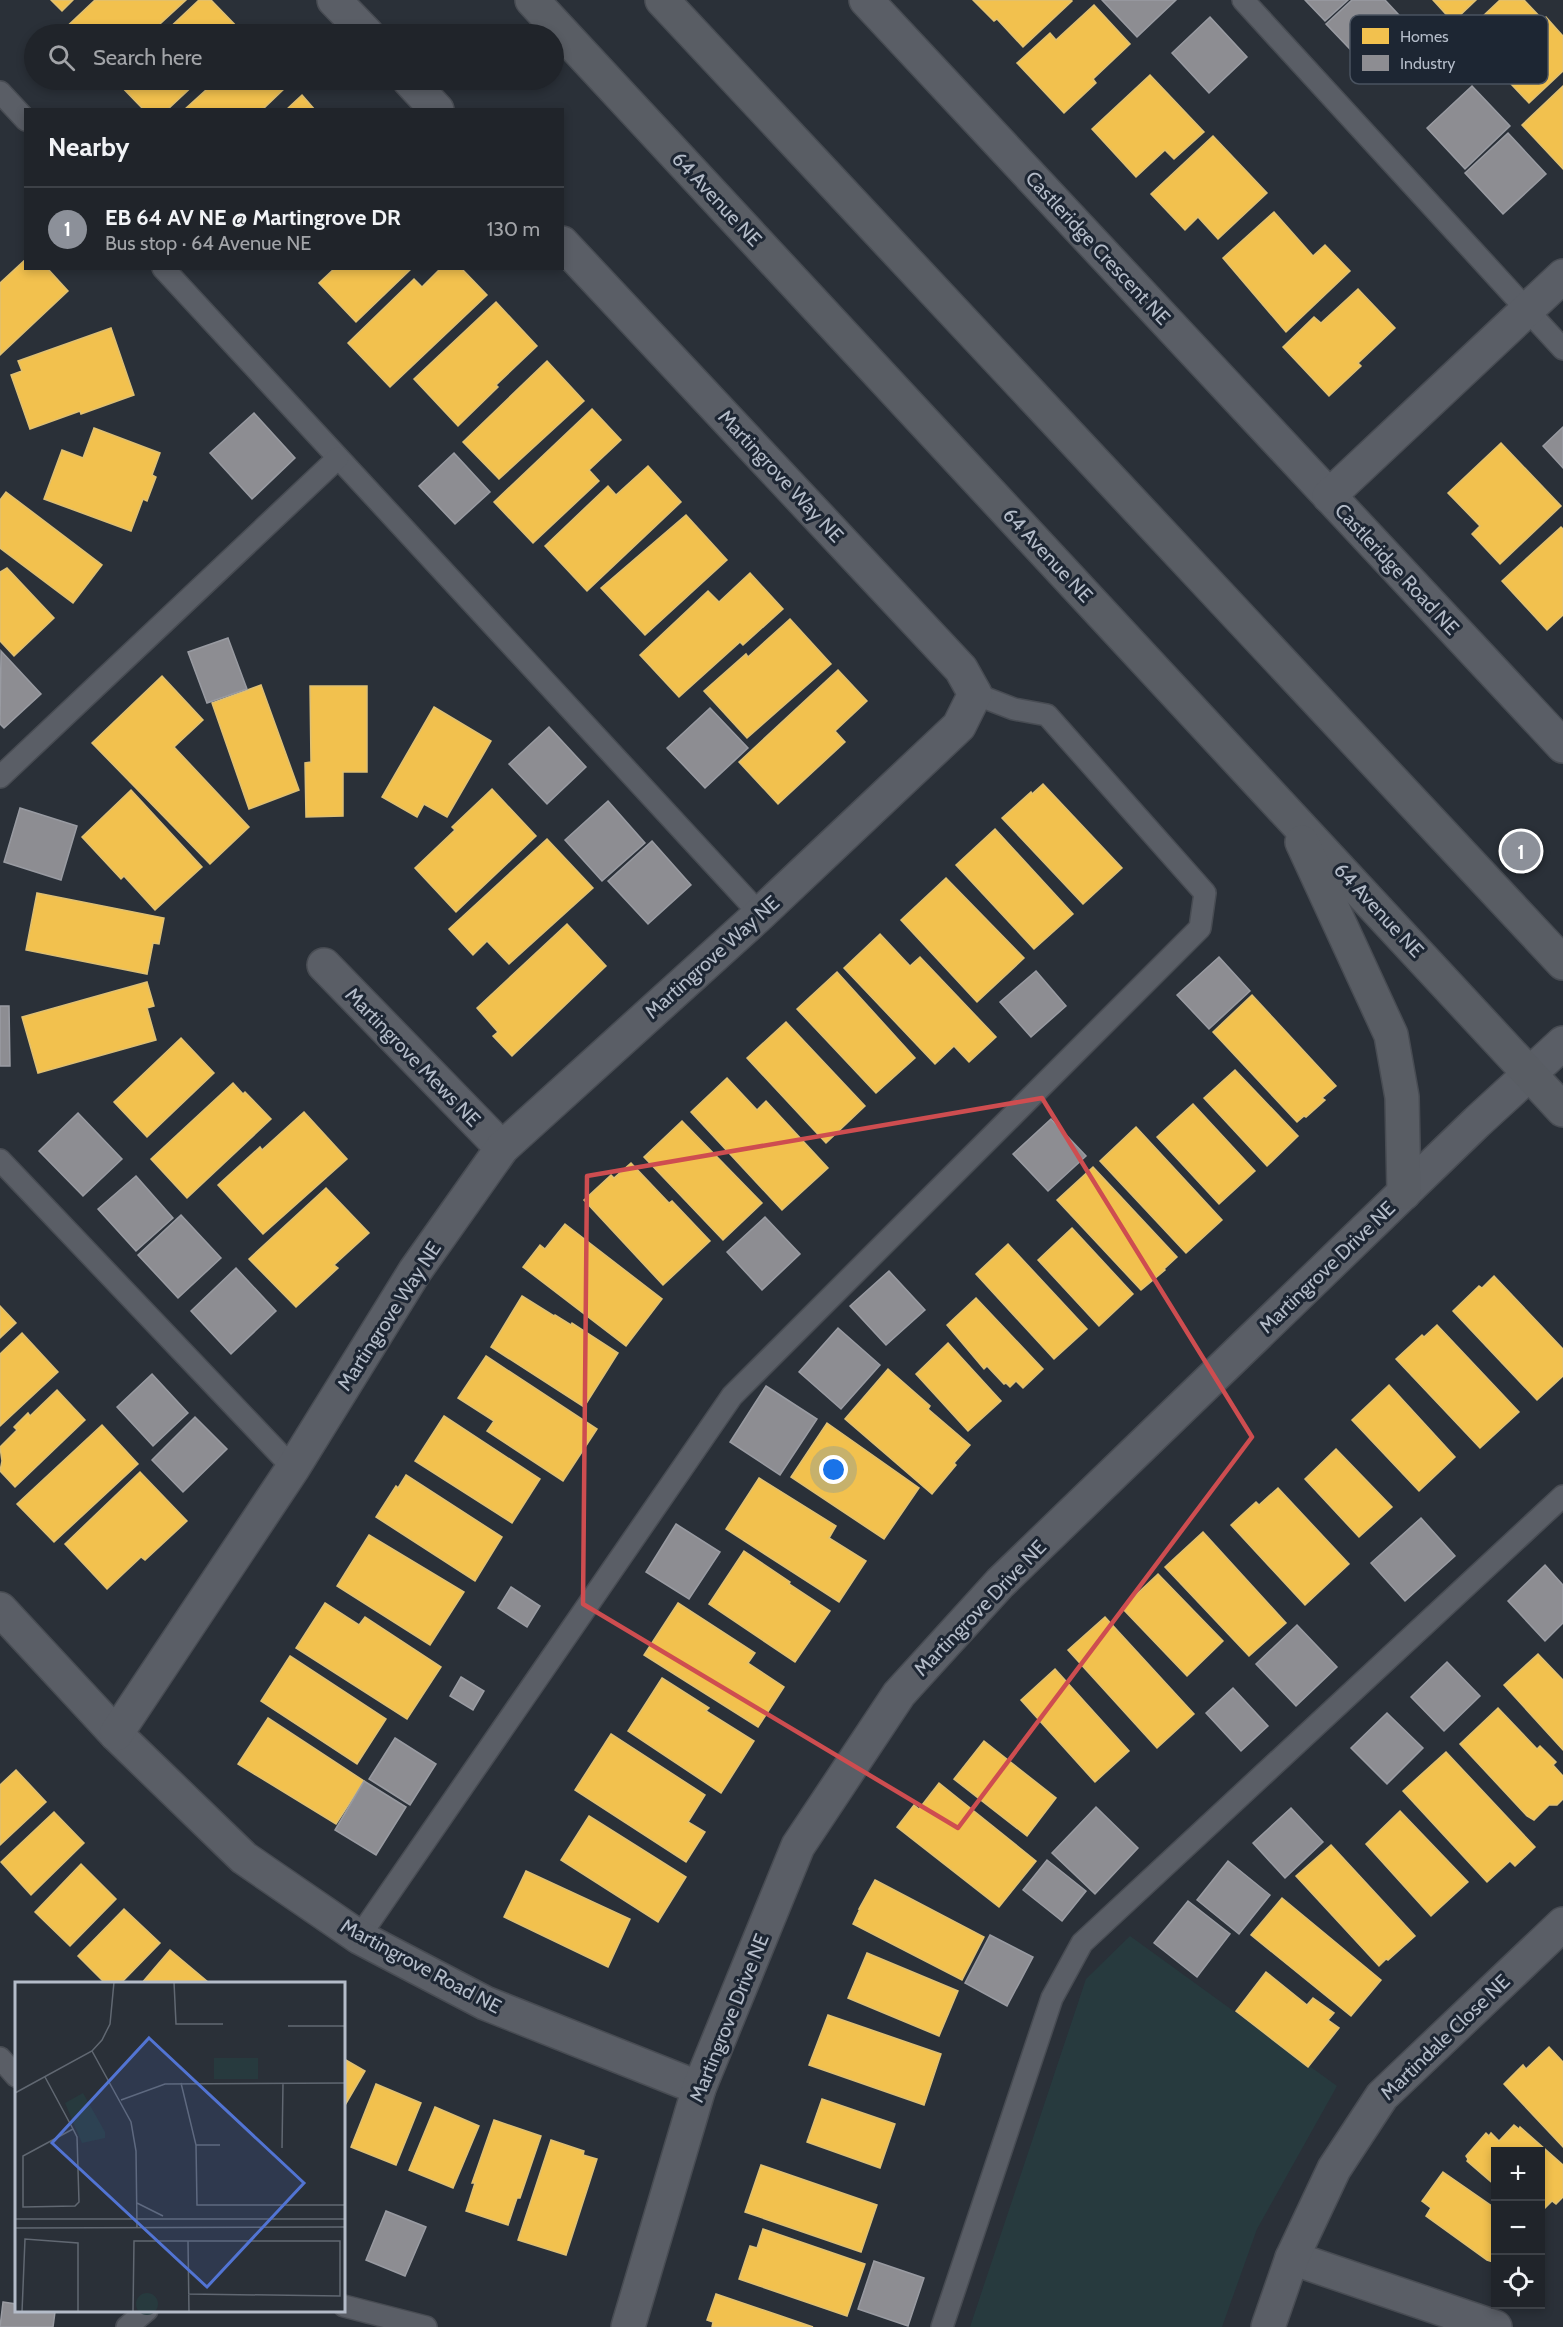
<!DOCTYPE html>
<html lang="en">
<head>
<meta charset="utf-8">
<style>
  body { margin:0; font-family:Cabin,sans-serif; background:#282c32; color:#f1f3f6 }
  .controls { position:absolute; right:18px; bottom:18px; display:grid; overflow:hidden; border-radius:0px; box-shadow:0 3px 9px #0003 }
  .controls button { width:54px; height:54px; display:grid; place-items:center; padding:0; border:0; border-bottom:2px solid #3d4147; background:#20242a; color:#f1f3f6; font:30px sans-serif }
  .you { position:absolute; left:834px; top:1470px; width:21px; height:21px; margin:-15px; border:4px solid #fff; border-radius:50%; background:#1a73e8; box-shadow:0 0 0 9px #1a73e833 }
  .badge { display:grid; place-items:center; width:39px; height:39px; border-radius:50%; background:#8c9099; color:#fff; font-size:20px; font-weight:700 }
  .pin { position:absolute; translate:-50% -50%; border:3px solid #fff; box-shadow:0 2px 6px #0006 }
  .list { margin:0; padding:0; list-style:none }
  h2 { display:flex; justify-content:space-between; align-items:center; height:78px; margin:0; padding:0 24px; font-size:26px }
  h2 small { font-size:20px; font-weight:400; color:#a2a4a8 }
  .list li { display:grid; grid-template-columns:39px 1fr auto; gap:18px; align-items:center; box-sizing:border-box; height:84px; padding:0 24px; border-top:2px solid #3d4147 }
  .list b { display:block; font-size:22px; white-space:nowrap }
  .list p { margin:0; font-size:20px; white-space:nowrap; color:#a2a4a8 }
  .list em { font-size:20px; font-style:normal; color:#a2a4a8 }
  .icon { flex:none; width:33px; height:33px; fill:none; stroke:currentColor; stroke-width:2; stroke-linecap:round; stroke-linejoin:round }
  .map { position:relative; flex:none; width:1563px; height:2327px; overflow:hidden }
  .search { position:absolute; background:#20242a; box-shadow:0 3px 9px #0003; left:24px; top:24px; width:540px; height:66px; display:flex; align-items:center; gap:15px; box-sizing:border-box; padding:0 21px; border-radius:33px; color:#a2a4a8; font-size:22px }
  .panel { position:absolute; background:#20242a; box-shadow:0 3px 9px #0003; left:24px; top:108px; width:540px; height:162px; border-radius:0px }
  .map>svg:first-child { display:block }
</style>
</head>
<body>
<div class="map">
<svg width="1563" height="2327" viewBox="0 0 1563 2327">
  <rect width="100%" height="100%" fill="#2a3038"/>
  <polygon fill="#273a3e" points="1130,1936 1337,2086 1257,2229 1222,2327 970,2327 1086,1979"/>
  <g fill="#f2c14e" stroke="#dfc073" stroke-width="1.5">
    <polygon points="51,0 73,0 62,11"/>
    <polygon points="95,0 186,0 149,34 59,34"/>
    <polygon points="199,0 211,0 244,34 163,34"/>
    <polygon points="973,0 1071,0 1072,1 1023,47 997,19 994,21"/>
    <polygon points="1433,0 1476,0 1453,22"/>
    <polygon points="1500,0 1524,0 1543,20 1546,17 1563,36 1563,71 1529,103 1464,34"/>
    <polygon points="1094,5 1130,44 1093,79 1096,83 1064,113 1017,63 1050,33 1056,40"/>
    <polygon points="1150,75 1204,132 1174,159 1165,150 1136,177 1092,129"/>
    <polygon points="115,80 199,80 167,110 144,110"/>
    <polygon points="217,80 279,80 286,87 262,110 184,110"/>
    <polygon points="1563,86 1563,169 1522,125"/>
    <polygon points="302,95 315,110 286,110"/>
    <polygon points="1213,136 1267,193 1218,239 1198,217 1185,230 1151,194"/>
    <polygon points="1274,212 1313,256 1325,245 1350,271 1286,332 1223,258"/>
    <polygon points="26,259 26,268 47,268 68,291 0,355 0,283"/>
    <polygon points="335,268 412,268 356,322 319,283"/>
    <polygon points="441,268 461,268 487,295 390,387 348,343 414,279 422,287"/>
    <polygon points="1358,289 1395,328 1358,363 1361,366 1329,396 1283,347 1314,317 1321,323"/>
    <polygon points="496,302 537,346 496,385 498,387 458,426 414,379"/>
    <polygon points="111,328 134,395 81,414 80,411 30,429 11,375 22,371 18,361"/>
    <polygon points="547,361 584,401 499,479 463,442"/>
    <polygon points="592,409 621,440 589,470 599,481 533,543 494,502"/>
    <polygon points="94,428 160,453 152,475 156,477 147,501 143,499 131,531 44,499 62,450 83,458"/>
    <polygon points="1501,443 1561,506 1500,564 1472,534 1480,526 1448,493"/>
    <polygon points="648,466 681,502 587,591 545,546 608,486 616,495"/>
    <polygon points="6,492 102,565 73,603 0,548 0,500"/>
    <polygon points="686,515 727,560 645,635 601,588"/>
    <polygon points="1561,527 1563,529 1563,615 1547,630 1502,581"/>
    <polygon points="7,568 54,618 14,656 0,641 0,572"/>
    <polygon points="750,573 783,609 743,645 740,642 679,697 640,655 708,591 719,602"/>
    <polygon points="790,619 831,664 747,738 704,691 746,654 748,657"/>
    <polygon points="838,670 867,701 835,731 845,742 778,804 739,762"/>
    <polygon points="162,676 203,720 174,747 249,827 210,864 92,743"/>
    <polygon points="261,685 299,790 249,809 212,703"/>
    <polygon points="310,686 367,686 367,772 343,772 343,816 306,817 305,763 311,762"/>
    <polygon points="434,707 491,741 447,817 424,804 417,817 382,797"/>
    <polygon points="1043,784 1122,868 1083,904 1002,818 1031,792 1032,794"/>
    <polygon points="492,789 536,836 456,912 415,868 455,830 452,827"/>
    <polygon points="131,790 202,867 155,910 124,876 121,879 82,837"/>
    <polygon points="995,829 1073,914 1034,949 956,865"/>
    <polygon points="547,839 593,888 509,964 487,941 473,955 449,929"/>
    <polygon points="946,878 1024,958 977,1002 901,920"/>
    <polygon points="37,893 164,918 159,944 153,943 147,974 26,950"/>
    <polygon points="567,924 606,966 512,1056 493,1036 498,1032 477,1008"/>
    <polygon points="880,934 910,966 920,957 996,1037 969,1062 954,1046 935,1064 844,968"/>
    <polygon points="837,972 915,1058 876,1093 797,1009"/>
    <polygon points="147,982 154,1006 147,1008 156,1040 38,1073 22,1017"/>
    <polygon points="1252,995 1336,1086 1322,1098 1325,1100 1306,1117 1304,1116 1297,1122 1213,1032"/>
    <polygon points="786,1022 865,1106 826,1143 747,1058"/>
    <polygon points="181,1038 214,1073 147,1137 114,1102"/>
    <polygon points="1235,1070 1298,1136 1267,1166 1204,1098"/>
    <polygon points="727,1078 757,1110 766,1101 828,1168 782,1210 691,1112"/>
    <polygon points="233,1083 243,1094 245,1092 271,1119 187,1198 151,1159"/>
    <polygon points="1193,1104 1255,1171 1219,1204 1157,1137"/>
    <polygon points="304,1112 347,1159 263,1234 218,1185 260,1147 262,1150"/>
    <polygon points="682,1121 762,1203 723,1240 644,1157"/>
    <polygon points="1136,1127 1222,1220 1186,1253 1100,1161"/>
    <polygon points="631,1163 669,1203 672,1201 710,1241 663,1285 584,1200 611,1175 614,1178"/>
    <polygon points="1093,1167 1177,1257 1164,1269 1165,1270 1141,1290 1057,1200"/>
    <polygon points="326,1188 369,1233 334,1265 338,1268 296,1307 249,1259"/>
    <polygon points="565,1224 662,1299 626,1346 523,1267 540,1245 545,1249"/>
    <polygon points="1072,1228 1133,1294 1099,1326 1038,1260"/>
    <polygon points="1008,1244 1087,1329 1054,1359 976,1274"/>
    <polygon points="1494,1276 1563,1349 1563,1376 1537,1400 1453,1311 1479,1286 1482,1288"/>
    <polygon points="522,1296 554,1316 555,1315 571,1325 572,1323 618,1353 584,1407 491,1347"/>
    <polygon points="976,1298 1043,1369 1023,1388 1016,1381 1010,1387 1006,1383 1004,1384 987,1366 984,1369 947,1325"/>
    <polygon points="0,1306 16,1323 0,1338"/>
    <polygon points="1437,1325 1519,1412 1480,1448 1396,1359 1422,1335 1424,1337"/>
    <polygon points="22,1333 58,1372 0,1426 0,1354"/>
    <polygon points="948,1343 1001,1401 968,1431 916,1374"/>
    <polygon points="486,1356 597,1429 563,1481 487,1431 494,1421 458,1398"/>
    <polygon points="888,1369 930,1406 928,1409 970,1445 954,1463 956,1465 932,1494 845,1419"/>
    <polygon points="1389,1385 1455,1457 1419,1491 1352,1420"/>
    <polygon points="57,1390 85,1420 15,1487 0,1471 2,1461 0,1447 17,1430 14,1427 28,1413 30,1416"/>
    <polygon points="444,1416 540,1479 512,1523 415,1461"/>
    <polygon points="827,1423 919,1488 884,1539 791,1477"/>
    <polygon points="102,1425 138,1464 54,1542 17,1504"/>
    <polygon points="1336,1449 1392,1507 1359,1537 1305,1479"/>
    <polygon points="140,1472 187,1521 145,1560 141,1557 107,1589 65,1544"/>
    <polygon points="406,1475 502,1537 475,1581 376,1517 396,1486 398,1488"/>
    <polygon points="759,1478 836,1526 829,1538 866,1561 839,1602 726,1529"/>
    <polygon points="1278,1488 1349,1564 1305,1605 1231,1525 1256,1502 1259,1505"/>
    <polygon points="1203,1532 1286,1623 1249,1656 1165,1567"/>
    <polygon points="369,1535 464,1592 430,1645 337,1586"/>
    <polygon points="744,1551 790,1582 789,1584 830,1611 795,1662 709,1604"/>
    <polygon points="1158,1574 1223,1641 1187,1676 1122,1608"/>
    <polygon points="325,1603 359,1625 365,1617 441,1667 407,1719 296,1648"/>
    <polygon points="678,1603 755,1653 748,1663 784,1687 758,1727 644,1655"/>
    <polygon points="1105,1617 1194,1714 1157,1748 1068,1650"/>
    <polygon points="1538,1654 1563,1680 1563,1750 1504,1685"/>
    <polygon points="290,1656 386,1719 357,1764 261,1701"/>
    <polygon points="1055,1669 1129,1751 1095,1782 1021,1700"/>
    <polygon points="662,1678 709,1708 706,1711 754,1741 721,1793 628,1731"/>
    <polygon points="1498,1708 1537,1749 1540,1746 1556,1762 1553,1765 1563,1776 1563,1799 1557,1805 1549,1805 1534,1820 1527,1816 1460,1744"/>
    <polygon points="268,1718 364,1781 336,1824 238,1764"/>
    <polygon points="611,1734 705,1795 688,1822 705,1832 686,1862 575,1790"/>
    <polygon points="984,1741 1056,1798 1027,1836 954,1779"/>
    <polygon points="1446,1752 1535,1847 1515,1866 1510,1861 1487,1882 1403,1791"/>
    <polygon points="16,1770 46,1802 0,1845 0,1785"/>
    <polygon points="939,1783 1036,1861 999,1907 897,1827 914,1805 919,1809"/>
    <polygon points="1400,1811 1468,1882 1431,1916 1366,1844"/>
    <polygon points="54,1812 84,1843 31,1895 1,1862"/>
    <polygon points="589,1816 686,1877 658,1922 561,1860"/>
    <polygon points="1331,1845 1415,1936 1388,1960 1386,1959 1379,1966 1296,1876"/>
    <polygon points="81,1864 116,1899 70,1946 35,1912"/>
    <polygon points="526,1871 630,1919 608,1967 504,1917"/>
    <polygon points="875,1880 984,1937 962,1980 853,1924 860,1909 859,1909"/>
    <polygon points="1282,1898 1381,1980 1351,2016 1251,1935"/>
    <polygon points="124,1909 160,1943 120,1984 106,1984 78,1956"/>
    <polygon points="170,1950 208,1982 206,1984 141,1984"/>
    <polygon points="867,1953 958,1991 939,2036 848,1998"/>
    <polygon points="1266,1972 1307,2005 1313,1998 1334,2013 1328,2020 1339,2028 1308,2067 1236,2011"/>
    <polygon points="828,2015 941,2054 924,2105 809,2065"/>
    <polygon points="1549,2047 1563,2062 1563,2147 1504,2084 1523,2065 1526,2069"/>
    <polygon points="344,2059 365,2071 344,2107"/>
    <polygon points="376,2084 421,2103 396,2165 351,2147"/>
    <polygon points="822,2099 895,2124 880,2168 807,2142"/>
    <polygon points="435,2107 479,2126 453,2188 409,2170"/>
    <polygon points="494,2120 541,2136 520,2198 517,2198 508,2225 466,2211 475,2183 472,2183"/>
    <polygon points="1514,2125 1519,2129 1520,2127 1563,2165 1563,2197 1556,2204 1552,2201 1540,2213 1540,2152 1496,2152 1496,2186 1467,2161 1468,2159 1466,2156 1486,2133 1489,2136 1491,2133 1499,2141"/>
    <polygon points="551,2140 584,2151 583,2155 597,2159 566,2255 518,2240"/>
    <polygon points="761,2165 877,2205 861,2252 745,2212"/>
    <polygon points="1443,2172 1496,2209 1496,2263 1487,2260 1426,2216 1431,2208 1422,2201"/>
    <polygon points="763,2229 865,2264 847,2316 739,2279 750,2246 757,2248"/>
    <polygon points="716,2294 781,2316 813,2327 712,2327 713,2322 707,2320"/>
  </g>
  <g fill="#8d8d92" stroke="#999ba2" stroke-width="1.5">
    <polygon points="1102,0 1176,0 1137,37"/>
    <polygon points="1305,0 1348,0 1325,21"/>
    <polygon points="1352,0 1385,0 1411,28 1368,68 1326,24"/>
    <polygon points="1210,17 1247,57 1209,93 1172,53"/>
    <polygon points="1472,86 1510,126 1465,169 1427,128"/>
    <polygon points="1508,133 1546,174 1503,214 1465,173"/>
    <polygon points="254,413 295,458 252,499 210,453"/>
    <polygon points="1563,427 1563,468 1543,446"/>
    <polygon points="454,453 490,492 455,524 419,486"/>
    <polygon points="228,638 247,689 207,703 188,652"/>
    <polygon points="1,651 41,694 4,728 0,724"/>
    <polygon points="710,708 748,748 705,788 667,748"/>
    <polygon points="549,727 586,767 547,804 509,764"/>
    <polygon points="608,801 645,843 602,881 565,840"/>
    <polygon points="20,808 77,826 61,880 4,862"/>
    <polygon points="652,841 691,885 648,924 608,881"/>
    <polygon points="1219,957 1250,991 1209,1029 1177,995"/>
    <polygon points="1036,971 1066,1006 1031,1037 1000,1002"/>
    <polygon points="0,1006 9,1006 10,1066 0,1066"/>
    <polygon points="78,1113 122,1159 83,1196 39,1151"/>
    <polygon points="1051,1119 1086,1156 1048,1191 1013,1154"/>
    <polygon points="136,1176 173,1218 136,1251 98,1209"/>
    <polygon points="181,1215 221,1258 178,1298 138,1255"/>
    <polygon points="765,1217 800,1254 762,1290 727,1252"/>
    <polygon points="236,1268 276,1311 231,1354 191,1311"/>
    <polygon points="889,1271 925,1310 886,1345 850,1306"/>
    <polygon points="838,1328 880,1365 841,1409 799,1372"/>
    <polygon points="152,1374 188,1413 153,1446 117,1407"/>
    <polygon points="766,1386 817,1419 780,1475 730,1442"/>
    <polygon points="195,1417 227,1449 183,1492 152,1460"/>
    <polygon points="1421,1518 1455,1556 1405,1601 1371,1563"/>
    <polygon points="676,1524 720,1552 689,1599 646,1572"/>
    <polygon points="1545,1565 1563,1585 1563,1623 1545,1641 1508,1601"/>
    <polygon points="511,1587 540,1606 527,1627 498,1608"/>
    <polygon points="1297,1625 1337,1667 1296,1706 1256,1664"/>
    <polygon points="1447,1662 1480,1696 1444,1731 1411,1697"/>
    <polygon points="461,1677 484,1691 473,1710 450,1696"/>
    <polygon points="1233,1688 1268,1726 1241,1751 1206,1713"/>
    <polygon points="1387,1713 1423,1748 1387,1784 1351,1748"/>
    <polygon points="395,1738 436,1764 410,1805 369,1779"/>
    <polygon points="364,1781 406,1807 376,1855 335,1830"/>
    <polygon points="1096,1807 1138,1848 1095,1894 1052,1853"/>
    <polygon points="1291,1808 1323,1842 1285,1878 1253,1843"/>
    <polygon points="1047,1860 1086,1891 1062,1921 1023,1890"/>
    <polygon points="1228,1861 1270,1895 1239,1934 1197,1900"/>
    <polygon points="1188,1901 1230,1934 1197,1977 1154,1943"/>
    <polygon points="990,1935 1033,1957 1007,2006 965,1983"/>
    <polygon points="386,2211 426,2227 405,2276 366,2260"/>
    <polygon points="874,2261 924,2278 908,2326 858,2309"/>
    <polygon points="3,2302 16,2304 16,2310 55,2312 53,2327 0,2327"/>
  </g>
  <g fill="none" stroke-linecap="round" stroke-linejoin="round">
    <g stroke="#484c53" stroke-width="24">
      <g id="lane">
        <polyline points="1243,0 1563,349"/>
        <polyline points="0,92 26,120"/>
        <polyline points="163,268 760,914"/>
        <polyline points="0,777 338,458"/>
        <polyline points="0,1160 293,1468"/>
        <polyline points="359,1937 732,1396 1200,928 1205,893 1047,715 1014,709 975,694"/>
        <polyline points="0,2058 16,2076"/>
        <polyline points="344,2306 426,2327"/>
        <polyline points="127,2327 147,2310"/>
        <polyline points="942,2327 1052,1998 1082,1943 1563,1496"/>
      </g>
    </g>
    <g stroke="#484c53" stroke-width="36">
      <g id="street">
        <polyline points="334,0 367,34"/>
        <polyline points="866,0 1563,746"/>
        <polyline points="409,80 437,110"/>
        <polyline points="1329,496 1563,276"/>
        <polyline points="324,965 502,1148"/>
        <polyline points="0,1609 116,1734 244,1858 359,1937 485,2003 699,2088"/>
        <polyline points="116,1734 293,1468 415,1271 502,1148 760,914 959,726 975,694 961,669 562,243"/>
        <polyline points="1292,2258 1495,2327"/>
        <polyline points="628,2327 699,2088 798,1846 899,1694 1000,1583 1477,1122 1563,1043"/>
        <polyline points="1268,2327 1292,2258 1334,2169 1382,2096 1563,1924"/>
      </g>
    </g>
    <g stroke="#484c53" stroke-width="36">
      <g id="secondary">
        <polyline points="532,0 1563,1110"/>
        <polyline points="662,0 1563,963"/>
        <polyline points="1302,842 1391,1035 1402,1097 1404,1193"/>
      </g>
    </g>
    <use href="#lane" stroke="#5a5e66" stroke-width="21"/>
    <use href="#street" stroke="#5a5e66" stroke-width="33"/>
    <use href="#secondary" stroke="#595d64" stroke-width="33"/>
  </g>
  <path fill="none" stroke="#ce4d50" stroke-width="4.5" stroke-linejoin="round" d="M 1042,1098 L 1252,1437 L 958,1828 L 583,1604 L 587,1176 Z"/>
  <g text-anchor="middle" stroke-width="6" stroke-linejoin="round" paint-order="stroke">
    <g font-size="20" fill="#b4bcc9" stroke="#1d2633">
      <text transform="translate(717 199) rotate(47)" y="7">64 Avenue NE</text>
      <text transform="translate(1098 248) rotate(47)" y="7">Castleridge Crescent NE</text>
      <text transform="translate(781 476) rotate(47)" y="7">Martingrove Way NE</text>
      <text transform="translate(1048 555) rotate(47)" y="7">64 Avenue NE</text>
      <text transform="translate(1397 569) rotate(47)" y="7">Castleridge Road NE</text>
      <text transform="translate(1379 910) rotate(47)" y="7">64 Avenue NE</text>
      <text transform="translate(712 957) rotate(-42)" y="7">Martingrove Way NE</text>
      <text transform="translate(413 1057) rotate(46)" y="7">Martingrove Mews NE</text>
      <text transform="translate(1327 1267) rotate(-44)" y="7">Martingrove Drive NE</text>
      <text transform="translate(389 1316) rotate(-57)" y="7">Martingrove Way NE</text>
      <text transform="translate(980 1608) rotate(-46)" y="7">Martingrove Drive NE</text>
      <text transform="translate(421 1966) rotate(28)" y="7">Martingrove Road NE</text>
      <text transform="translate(729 2018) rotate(-68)" y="7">Martingrove Drive NE</text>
      <text transform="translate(1445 2037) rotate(-44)" y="7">Martindale Close NE</text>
    </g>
  </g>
  <g transform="translate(15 1982)">
    <rect width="330" height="330" fill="#2a3038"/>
    <path d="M 199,76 L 243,76 L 243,97 L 199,97 ZM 68,111 L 90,150 L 90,156 L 67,161 L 50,121 ZM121 322a11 11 0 1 1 22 0a11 11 0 1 1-22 0Z" fill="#273a3e"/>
    <path fill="none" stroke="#616872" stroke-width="1.5" d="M 159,0 L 161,42 L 208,42M 273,44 L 330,44M 77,69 L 116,140 L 121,169 L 122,245M 30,95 L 58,147 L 62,155 L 64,220 L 60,224 L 8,225 L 8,174 L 58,147M 166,101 L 181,163 L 182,223 L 330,223M 0,111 L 77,69 L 87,58 L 95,42 L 99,0M 106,118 L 150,102 L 330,101M 181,163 L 205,163M 267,166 L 268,101M 122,221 L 148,234M 0,237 L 330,237M 0,246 L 330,245M 173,259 L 174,330M 7,330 L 10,257 L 63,261 L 63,330M 118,330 L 119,259 L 325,259 L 325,314 L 173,312"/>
    <path fill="#5274d3" fill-opacity="0.15" stroke="#5274d3" stroke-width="3" d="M 134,56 L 289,201 L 192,305 L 37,161 Z"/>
    <rect width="330" height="330" fill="none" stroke="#b4bcc9" stroke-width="3"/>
  </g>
  <rect x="1350" y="15" width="198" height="69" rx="9" fill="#1d2633" stroke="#4a5360" stroke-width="1.5"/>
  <rect x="1362" y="28" width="27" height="16" fill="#f2c14e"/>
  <rect x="1362" y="55" width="27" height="16" fill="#8d8d92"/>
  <g font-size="16" fill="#b4bcc9">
    <text x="1400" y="42">Homes</text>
    <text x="1400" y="69">Industry</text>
  </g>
</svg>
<div class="controls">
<button>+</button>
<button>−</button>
<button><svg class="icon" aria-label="locate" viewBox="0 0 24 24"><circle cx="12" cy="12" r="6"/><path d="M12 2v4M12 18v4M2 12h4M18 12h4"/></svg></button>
</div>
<div class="you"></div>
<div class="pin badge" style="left:1521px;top:851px">1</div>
<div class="search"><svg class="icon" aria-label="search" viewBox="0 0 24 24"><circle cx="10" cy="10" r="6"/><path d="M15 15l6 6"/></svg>Search here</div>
<section class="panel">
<h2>Nearby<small></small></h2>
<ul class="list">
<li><span class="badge">1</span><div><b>EB 64 AV NE @ Martingrove DR</b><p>Bus stop · 64 Avenue NE</p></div><em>130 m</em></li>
</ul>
</section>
</div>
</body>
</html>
